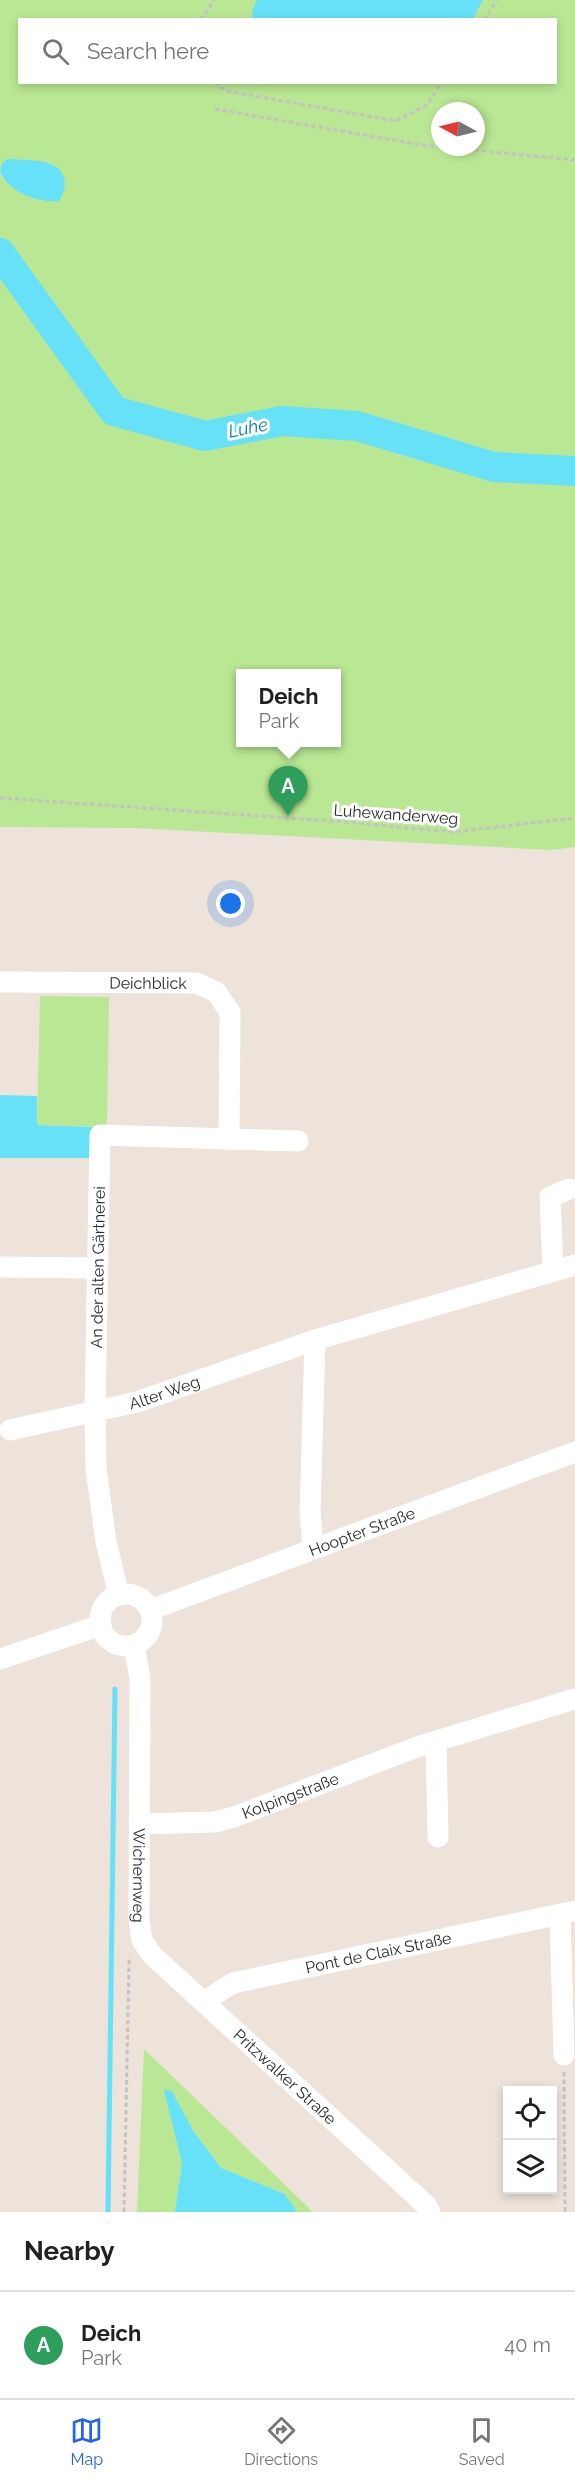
<!DOCTYPE html>
<html lang="en">
<head>
<meta charset="utf-8">
<style>
  body { margin:0; font-family:Raleway,sans-serif; background:#f2f2f2; color:#202124 }
  .controls { position:absolute; right:18px; bottom:18px; display:grid; overflow:hidden; border-radius:0px; box-shadow:0 3px 9px #0003 }
  .controls button { width:54px; height:54px; display:grid; place-items:center; padding:0; border:0; border-bottom:2px solid #e0e0e0; background:#fff; color:#202124; font:30px sans-serif }
  .compass { position:absolute; left:431px; top:102px; width:54px; height:54px; border-radius:50%; background:#fff; box-shadow:0 3px 9px #0003; rotate:277deg }
  .you { position:absolute; left:231px; top:904px; width:21px; height:21px; margin:-15px; border:4px solid #fff; border-radius:50%; background:#1a73e8; box-shadow:0 0 0 9px #1a73e833 }
  .badge { display:grid; place-items:center; width:39px; height:39px; border-radius:50%; background:#2563eb; color:#fff; font-size:20px; font-weight:700 }
  .pin { position:absolute; translate:-50% -50px; filter:drop-shadow(0 2px 3px #0008) }
  .pin::after { content:''; position:absolute; top:32px; width:21px; height:18px; background:inherit; clip-path:polygon(0 0,100% 0,50% 100%) }
  .popup { position:absolute; left:236px; top:669px; width:105px; height:78px; box-sizing:border-box; display:grid; place-content:center; border-radius:0px; background:#fff; filter:drop-shadow(0 2px 4px #0005); font-size:20px; white-space:nowrap; color:#757577 }
  .popup b { font-size:22px; color:#202124 }
  .popup::after { content:''; position:absolute; left:50%; top:100%; margin-left:-12px; border:12px solid transparent; border-top-color:#fff }
  .list { margin:0; padding:0; list-style:none }
  h2 { display:flex; justify-content:space-between; align-items:center; height:78px; margin:0; padding:0 24px; font-size:26px }
  h2 small { font-size:20px; font-weight:400; color:#757577 }
  .list li { display:grid; grid-template-columns:39px 1fr auto; gap:18px; align-items:center; box-sizing:border-box; height:108px; padding:0 24px; border-top:2px solid #e0e0e0 }
  .list b { display:block; font-size:22px; white-space:nowrap }
  .list p { margin:0; font-size:20px; white-space:nowrap; color:#757577 }
  .list em { font-size:20px; font-style:normal; color:#757577 }
  .icon { flex:none; width:33px; height:33px; fill:none; stroke:currentColor; stroke-width:2; stroke-linecap:round; stroke-linejoin:round }
  .map { position:relative; flex:none; width:575px; height:2212px; overflow:hidden }
  .search { position:absolute; background:#fff; box-shadow:0 3px 9px #0003; left:18px; right:18px; top:18px; height:66px; display:flex; align-items:center; gap:15px; box-sizing:border-box; padding:0 21px; border-radius:0px; color:#757577; font-size:22px }
  .sheet { height:186px; background:#fff }
  nav { display:flex; justify-content:space-around; align-items:center; box-sizing:border-box; height:84px; border-top:2px solid #e0e0e0; background:#fff; font-size:16px; color:#757577 }
  nav a { display:grid; justify-items:center; gap:3px }
  nav .on { color:#2563eb }
  .map>svg:first-child { display:block }
</style>
</head>
<body>
<div class="map">
<svg width="575" height="2212" viewBox="0 0 575 2212">
  <rect width="100%" height="100%" fill="#ede3da"/>
  <g fill="#b9e793" fill-rule="evenodd">
    <path d="M 0,0 L 257,0 L 252,11 L 253,19 L 20,20 L 20,82 L 556,82 L 556,20 L 473,19 L 483,0 L 575,0 L 575,847 L 551,850 L 134,828 L 0,827 L 0,173 L 5,181 L 52,163 L 2,163 L 0,172 ZM 440,111 L 476,111 L 476,147 L 440,147 ZM 240,674 L 336,674 L 336,742 L 240,742 Z"/>
    <polygon points="40,996 109,997 107,1127 37,1125"/>
    <polygon points="144,2049 313,2212 297,2212 285,2194 221,2168 194,2132 170,2090 165,2090 182,2163 175,2212 137,2212"/>
  </g>
  <g fill="#66e1f7">
    <polygon points="257,0 483,0 473,19 253,19 252,11"/>
    <path d="M 8,159 C 27,161 58,157 64,178 C 66,187 64,193 59,201 C 37,203 9,192 0,172 L 2,163 Z"/>
    <polygon points="0,1095 37,1096 37,1125 93,1127 91,1158 0,1158"/>
    <polygon points="164,2090 171,2090 194,2132 221,2168 285,2194 297,2212 175,2212 182,2163"/>
  </g>
  <g fill="none" stroke-linecap="round" stroke-linejoin="round">
    <polyline stroke="#66e1f7" stroke-width="5" points="108,2212 115,1689"/>
    <polyline stroke="#66e1f7" stroke-width="30" points="0,253 114,411 205,436 282,421 357,426 494,467 575,471"/>
    <g stroke="#c3c3c3" stroke-width="3" stroke-dasharray="4.5 3" stroke-linecap="butt">
      <polyline points="201,20 214,0"/>
      <polyline points="484,20 497,0"/>
      <polyline points="215,82 226,91 396,121 427,105 442,82"/>
      <polyline points="215,109 422,145 575,160"/>
      <polyline points="0,798 333,821 453,832 575,818"/>
      <polyline points="564,2072 565,2212"/>
      <polyline points="124,2212 129,1961 131,1957"/>
    </g>
    <g stroke="#fff" stroke-width="21">
      <path id="s1" d="M 0,982 L 197,983 L 216,992 L 230,1012 L 229,1140"/>
      <polyline points="0,1267 97,1268"/>
      <polyline points="553,1271 550,1197 569,1189"/>
      <path id="s2" d="M 10,1430 L 137,1402 L 315,1340"/>
      <polyline points="313,1548 310,1512 315,1340 575,1265"/>
      <circle cx="126" cy="1620" r="26"/>
      <path id="s3" d="M 119,1595 L 106,1542 L 96,1469 L 95,1411 L 100,1135 L 298,1141"/>
      <path id="s4" d="M 150,1610 L 575,1452"/>
      <path id="s5" d="M 134,1645 L 140,1678 L 139,1918 L 142,1940 L 152,1955 L 426,2205 L 430,2212"/>
      <polyline points="0,1659 101,1625"/>
      <polyline points="436,1742 438,1837"/>
      <path id="s6" d="M 139,1824 L 215,1822 L 234,1817 L 417,1747 L 574,1699"/>
      <polyline points="560,1914 564,2055"/>
      <path id="s7" d="M 203,2002 L 233,1983 L 575,1911"/>
    </g>
  </g>
  <g text-anchor="middle" stroke-width="6" stroke-linejoin="round" paint-order="stroke">
    <g font-size="16" fill="#2a2a2a" stroke="#fff">
      <text transform="translate(396 814) rotate(4)" y="6">Luhewanderweg</text>
      <text dy="6" stroke="none"><textPath href="#s1" startOffset="148">Deichblick</textPath></text>
      <text dy="6" stroke="none"><textPath href="#s3" startOffset="330">An der alten Gärtnerei</textPath></text>
      <text dy="6" stroke="none"><textPath href="#s2" startOffset="159">Alter Weg</textPath></text>
      <text dy="6" stroke="none"><textPath href="#s4" startOffset="226">Hoopter Straße</textPath></text>
      <text dy="6" stroke="none"><textPath href="#s6" startOffset="156">Kolpingstraße</textPath></text>
      <text dy="6" stroke="none"><textPath href="#s5" startOffset="231">Wichernweg</textPath></text>
      <text dy="6" stroke="none"><textPath href="#s7" startOffset="184">Pont de Claix Straße</textPath></text>
      <text dy="6" stroke="none"><textPath href="#s5" startOffset="494">Pritzwalker Straße</textPath></text>
    </g>
    <g font-size="18" font-style="italic" fill="#047fa3" stroke="#fff">
      <text transform="translate(248 428) rotate(-11)" y="6">Luhe</text>
    </g>
  </g>
</svg>
<div class="controls">
<button><svg class="icon" aria-label="locate" viewBox="0 0 24 24"><circle cx="12" cy="12" r="6"/><path d="M12 2v4M12 18v4M2 12h4M18 12h4"/></svg></button>
<button><svg class="icon" aria-label="layers" viewBox="0 0 24 24"><path d="M12 4l9 5-9 5-9-5zM3 14l9 5 9-5"/></svg></button>
</div>
<svg class="compass" viewBox="-18 -18 36 36"><path d="M0-13l5 13h-10z" fill="#e53935"/><path d="M0 13l5-13h-10z" fill="#757577"/></svg>
<div class="you"></div>
<div class="pin badge" style="left:288px;top:816px;background:#2e9e5b">A</div>
<div class="popup"><b>Deich</b>Park</div>
<div class="search"><svg class="icon" aria-label="search" viewBox="0 0 24 24"><circle cx="10" cy="10" r="6"/><path d="M15 15l6 6"/></svg>Search here</div>
</div>
<section class="sheet">
<h2>Nearby<small></small></h2>
<ul class="list">
<li><span class="badge" style="background:#2e9e5b">A</span><div><b>Deich</b><p>Park</p></div><em>40 m</em></li>
</ul>
</section>
<nav>
<a class="on"><svg class="icon" aria-label="map" viewBox="0 0 24 24"><path d="M3 6l6-2 6 2 6-2v14l-6 2-6-2-6 2zM9 4v14M15 6v14"/></svg>Map</a>
<a><svg class="icon" aria-label="directions" viewBox="0 0 24 24"><path d="M12 3l9 9-9 9-9-9zM9 14v-3h6M13 9l2 2-2 2"/></svg>Directions</a>
<a><svg class="icon" aria-label="saved" viewBox="0 0 24 24"><path d="M7 4h10v16l-5-4-5 4z"/></svg>Saved</a>
</nav>
</body>
</html>
